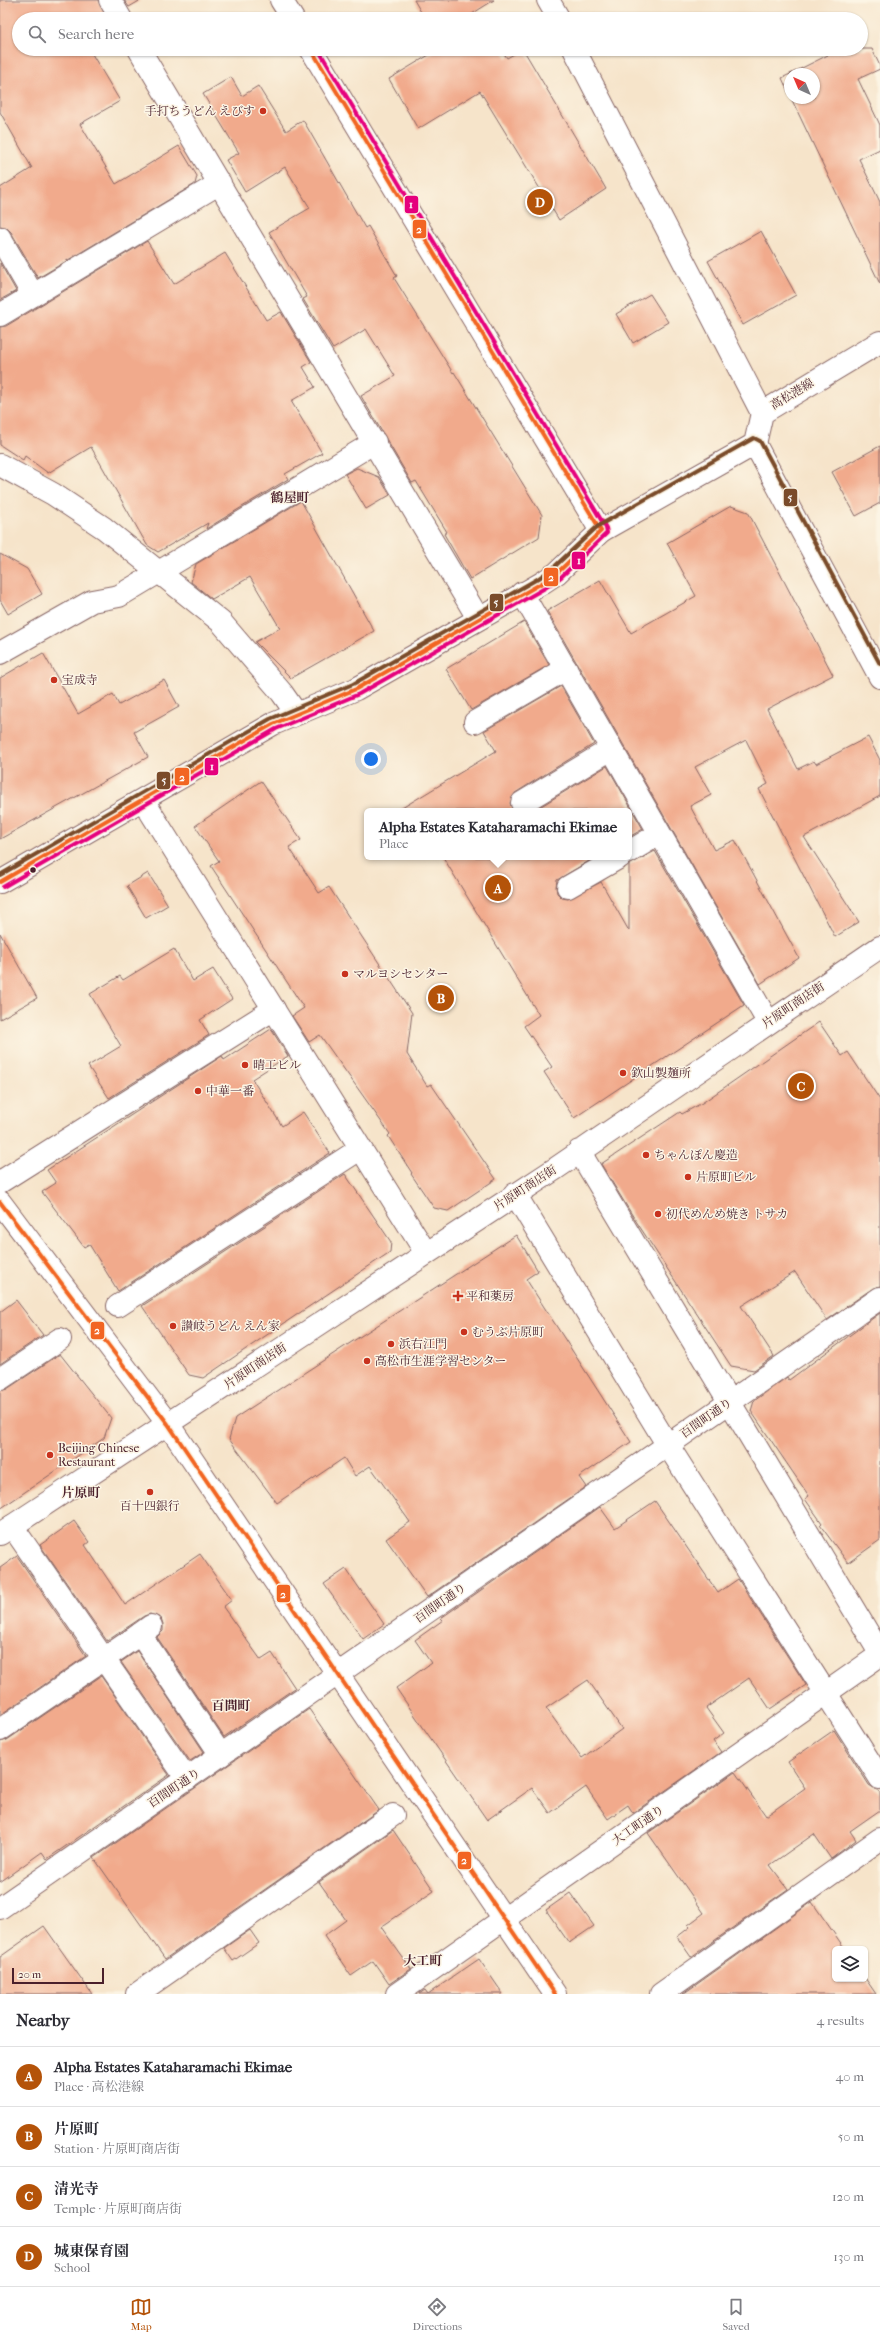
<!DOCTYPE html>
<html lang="en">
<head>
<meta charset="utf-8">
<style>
  body { margin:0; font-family:"IM FELL French Canon","Noto Serif JP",serif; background:#f7f7f7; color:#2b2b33 }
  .controls { position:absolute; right:12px; bottom:12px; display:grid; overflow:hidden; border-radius:6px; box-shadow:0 1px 3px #0004 }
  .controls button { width:36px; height:36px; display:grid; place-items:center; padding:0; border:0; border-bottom:1px solid #e1e1e2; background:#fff; color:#2b2b33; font:20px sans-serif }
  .compass { position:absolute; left:784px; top:68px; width:36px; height:36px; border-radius:50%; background:#fff; box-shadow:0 1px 3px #0004; rotate:316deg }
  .scale { position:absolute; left:12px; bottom:10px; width:92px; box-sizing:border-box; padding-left:4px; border:2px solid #4a1f2b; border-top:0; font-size:11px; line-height:14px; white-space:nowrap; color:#4a1f2b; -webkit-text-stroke:3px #fcf5e5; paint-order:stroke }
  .you { position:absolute; left:371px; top:759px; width:14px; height:14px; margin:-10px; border:3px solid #fff; border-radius:50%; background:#1a73e8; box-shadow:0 0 0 6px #1a73e833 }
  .badge { display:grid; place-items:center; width:26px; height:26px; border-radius:50%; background:#b45309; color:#fff; font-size:13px; font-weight:700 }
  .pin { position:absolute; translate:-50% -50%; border:2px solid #fff; box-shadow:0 1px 4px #0006 }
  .popup { position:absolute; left:364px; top:808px; width:268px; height:52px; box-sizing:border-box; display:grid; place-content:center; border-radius:6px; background:#fff; filter:drop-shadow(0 1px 3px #0005); font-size:13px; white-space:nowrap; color:#7c7c81 }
  .popup b { font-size:15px; color:#2b2b33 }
  .popup::after { content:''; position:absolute; left:50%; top:100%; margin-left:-8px; border:8px solid transparent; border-top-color:#fff }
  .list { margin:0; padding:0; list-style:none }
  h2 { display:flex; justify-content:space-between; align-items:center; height:52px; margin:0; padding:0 16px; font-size:17px }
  h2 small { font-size:13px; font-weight:400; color:#7c7c81 }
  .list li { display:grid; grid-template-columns:26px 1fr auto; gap:12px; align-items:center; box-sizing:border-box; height:60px; padding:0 16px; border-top:1px solid #e1e1e2 }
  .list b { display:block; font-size:15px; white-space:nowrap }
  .list p { margin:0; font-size:13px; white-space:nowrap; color:#7c7c81 }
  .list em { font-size:13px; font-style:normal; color:#7c7c81 }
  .icon { flex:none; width:22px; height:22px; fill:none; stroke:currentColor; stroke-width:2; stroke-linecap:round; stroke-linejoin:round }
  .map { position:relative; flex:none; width:880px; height:1994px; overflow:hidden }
  .search { position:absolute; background:#fff; box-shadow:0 1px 3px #0004; left:12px; right:12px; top:12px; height:44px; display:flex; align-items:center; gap:10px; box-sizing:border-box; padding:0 14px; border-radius:22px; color:#7c7c81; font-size:15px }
  .sheet { height:292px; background:#fff }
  nav { display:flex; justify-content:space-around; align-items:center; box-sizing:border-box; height:56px; border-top:1px solid #e1e1e2; background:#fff; font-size:11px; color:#7c7c81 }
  nav a { display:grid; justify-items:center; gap:2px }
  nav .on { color:#b45309 }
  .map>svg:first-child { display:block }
</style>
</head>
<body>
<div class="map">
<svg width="880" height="1994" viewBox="0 0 880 1994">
  <rect width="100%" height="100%" fill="#fcf5e5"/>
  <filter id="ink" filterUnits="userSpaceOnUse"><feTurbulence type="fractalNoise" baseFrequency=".025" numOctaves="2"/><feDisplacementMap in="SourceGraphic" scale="8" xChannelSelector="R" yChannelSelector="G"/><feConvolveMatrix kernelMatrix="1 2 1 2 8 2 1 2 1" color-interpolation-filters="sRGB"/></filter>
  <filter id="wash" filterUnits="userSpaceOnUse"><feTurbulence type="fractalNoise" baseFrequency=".012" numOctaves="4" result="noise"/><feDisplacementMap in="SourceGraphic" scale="16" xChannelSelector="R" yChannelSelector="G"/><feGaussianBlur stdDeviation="0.9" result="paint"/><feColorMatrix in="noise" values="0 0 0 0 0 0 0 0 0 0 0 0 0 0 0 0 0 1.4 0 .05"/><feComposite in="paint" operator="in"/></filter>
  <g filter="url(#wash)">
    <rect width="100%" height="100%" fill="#f6e4ca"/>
    <g id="blocks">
      <g fill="#f1aa8c" fill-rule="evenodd">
        <polygon points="0,0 98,0 107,19 19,19 19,49 89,49 120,101 80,124 116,184 179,146 197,176 195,184 38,278 11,232 6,227 0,226 0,188 32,168 0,112"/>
        <polygon points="124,0 141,0 129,7"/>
        <polygon points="414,0 494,0 464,19 425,19"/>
        <polygon points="439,49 501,49 507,58 523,49 606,189 559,220 480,91 418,129 389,79"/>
        <polygon points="825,49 872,49 880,66 880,69 858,79 880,125 880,149 859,159 880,202 880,284 791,98 814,98 814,74 790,74 790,96 782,78 828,55"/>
        <polygon points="231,77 242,96 258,86 286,131 303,120 365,228 368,226 383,252 397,276 394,278 453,373 454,372 542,515 539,537 470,579 444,534 447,532 416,481 412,483 361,396 395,376 366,329 333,349 303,299 307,297 269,232 310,208 285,167 245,192 226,160 239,153 203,94"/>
        <polygon points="761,231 796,295 743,325 708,261"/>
        <polygon points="147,241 174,284 225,253 266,320 281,312 311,362 303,367 315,387 291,401 322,453 285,474 288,479 206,529 208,523 158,552 147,545 91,447 48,473 25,456 23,460 0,445 0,327 6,326"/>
        <polygon points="0,263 16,291 0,300"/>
        <polygon points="650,294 668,322 633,343 616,314"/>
        <polygon points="880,446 880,503 856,516 832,472"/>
        <polygon points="357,468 379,477 390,495 366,509 345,474"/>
        <polygon points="301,501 374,631 291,678 255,642 280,628 250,577 212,599 191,582 196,564"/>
        <polygon points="731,506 748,512 833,675 767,709 798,769 814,761 816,764 868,737 880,760 880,796 804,837 859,922 835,937 759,789 768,784 746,740 695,767 711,795 690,806 714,850 735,840 799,958 760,984 547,611 600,580 631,633 696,596 667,543"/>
        <polygon points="0,554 27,569 42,594 8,614 0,600"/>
        <polygon points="524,622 549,665 471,710 446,669"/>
        <polygon points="43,653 78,714 113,694 119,705 164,680 179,707 134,732 148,757 0,839 0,678"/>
        <polygon points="561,686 594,744 515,793 510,803 513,811 397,811 496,751 484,731"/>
        <polygon points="607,766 643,829 629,837 629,811 533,811"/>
        <polygon points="261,781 301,840 289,847 319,893 329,887 412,1013 407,1054 427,1086 431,1084 496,1179 448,1211 434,1208 411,1174 412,1173 388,1136 390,1134 320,1035 309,1042 292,1016 304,1008 211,866 219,861 195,826"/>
        <polygon points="655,851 744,1005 574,1118 544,1072 552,1067 524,1026 539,1015 443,857 587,857 589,861 557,880 556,887 557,893 562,898 568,899 601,882 629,931 629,865"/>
        <polygon points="148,873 168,905 146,918 127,886"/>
        <polygon points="0,933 37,998 0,1019"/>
        <polygon points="174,949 193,981 213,969 232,999 200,1020 209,1035 109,1098 88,1066 121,1046 90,994 120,976 123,980"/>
        <polygon points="819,1022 842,1056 848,1052 880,1100 880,1286 873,1288 827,1320 795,1272 741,1306 774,1356 754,1370 731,1366 634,1218 601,1164 680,1112 682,1114 702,1103"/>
        <polygon points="271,1029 288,1056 252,1079 282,1126 303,1112 330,1153 118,1291 89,1244 84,1247 42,1192 56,1183 47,1170 222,1056 224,1060"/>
        <polygon points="345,1174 391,1242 390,1252 203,1378 189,1375 142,1306"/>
        <polygon points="516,1235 538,1271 526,1279 631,1442 579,1477 586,1487 427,1597 386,1539 410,1522 370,1466 355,1476 344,1458 277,1503 229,1439 235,1418"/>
        <polygon points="16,1300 43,1335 0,1364 0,1312"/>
        <polygon points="880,1313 880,1540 848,1563 820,1525 822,1523 805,1499 809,1496 751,1411 754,1401 787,1377 789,1380"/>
        <polygon points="60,1354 111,1418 104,1438 0,1509 0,1391 7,1389"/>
        <path d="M 655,1501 L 718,1593 L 738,1579 L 806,1685 L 770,1709 L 749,1678 L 706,1708 L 724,1733 L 713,1741 L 721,1752 L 633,1813 L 628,1805 L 608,1819 L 586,1787 L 550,1813 L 532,1788 L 487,1820 L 396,1688 L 431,1663 L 415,1640 L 443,1620 L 441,1618 L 600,1507 L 615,1528 ZM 588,1680 L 622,1729 L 582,1758 L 546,1708 Z"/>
        <polygon points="74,1521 89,1542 85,1545 125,1605 200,1554 232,1600 223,1607 261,1660 272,1653 295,1688 224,1737 157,1637 163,1631 163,1624 161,1618 150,1614 144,1616 107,1641 40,1545"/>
        <polygon points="17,1556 86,1656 0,1715 0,1568"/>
        <polygon points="346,1569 384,1624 363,1639 324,1584"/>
        <polygon points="137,1651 204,1752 190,1761 121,1662"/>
        <polygon points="101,1676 169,1775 47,1859 42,1852 0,1882 0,1742 7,1740"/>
        <polygon points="309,1709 379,1810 165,1959 94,1858"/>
        <polygon points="834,1730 869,1785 880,1792 880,1810 850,1831 856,1840 831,1859 814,1834 770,1865 788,1889 691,1957 677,1937 690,1927 688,1925 704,1913 648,1833 735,1772 766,1816 805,1788 788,1762"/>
        <polygon points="393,1830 434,1891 381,1927 411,1969 389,1984 373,1961 351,1976 324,1936 346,1920 319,1882"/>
        <polygon points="570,1893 594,1926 569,1943 546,1910"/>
        <polygon points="812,1902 845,1949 835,1949 835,1979 865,1978 876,1994 683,1994"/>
        <polygon points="44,1926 92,1994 0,1994 0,1957"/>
        <polygon points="250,1930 259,1943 233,1961 224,1948"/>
        <polygon points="479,1959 503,1994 419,1994 425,1990 428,1994"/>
      </g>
    </g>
  </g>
  <g filter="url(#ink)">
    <use href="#blocks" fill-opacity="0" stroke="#866463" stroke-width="1"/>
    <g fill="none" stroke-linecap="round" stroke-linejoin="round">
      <g stroke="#866463" stroke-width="24">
        <g id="minor">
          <polyline points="110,0 121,19"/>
          <polyline points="281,0 293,19"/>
          <polyline points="548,0 559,19"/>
          <polyline points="139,49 478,618"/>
          <polyline points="311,49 601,531"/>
          <polyline points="574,49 762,413"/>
          <polyline points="0,238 33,295"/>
          <polyline points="0,315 220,183"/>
          <polyline points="0,465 53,494 104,528 221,622 282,693 296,713"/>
          <polyline points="522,593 768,1022"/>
          <polyline points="0,653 92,601 119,596 375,442"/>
          <polyline points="475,722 566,669"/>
          <polyline points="143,800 426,1253"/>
          <polyline points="522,803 611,749"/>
          <polyline points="629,852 659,834"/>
          <polyline points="568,887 620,857"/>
          <polyline points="579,1151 880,1653"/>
          <polyline points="0,1182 274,1009"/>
          <polyline points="515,1194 667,1444 880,1778"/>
          <polyline points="0,1202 168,1424 555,1994"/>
          <polyline points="118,1306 360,1149"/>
          <polyline points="0,1379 60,1339"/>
          <polyline points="12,1526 187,1779"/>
          <polyline points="0,1534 555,1169 880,947"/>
          <polyline points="151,1626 140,1634 221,1755"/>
          <polyline points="0,1730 140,1634"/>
          <polyline points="0,1908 880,1298"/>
          <polyline points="137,1994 393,1815"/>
          <polyline points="397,1994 880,1655"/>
          <polyline points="661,1994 880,1839"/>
        </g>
      </g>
      <g stroke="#866463" stroke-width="24">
        <g id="major">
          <polyline points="755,444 880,677"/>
          <polyline points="0,882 273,724 356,689 542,583 557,573 601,531 755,444 762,413 880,342"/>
        </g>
      </g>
      <use href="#minor" stroke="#fff" stroke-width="22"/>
      <use href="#major" stroke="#fff" stroke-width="22"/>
      <g stroke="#fcf5e5" stroke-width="7">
        <g id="bus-1">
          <polyline points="0,882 273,724 356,689 542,583 557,573 601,531 311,49"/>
          <polyline points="0,1202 168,1424 555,1994"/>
        </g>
      </g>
      <g stroke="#fcf5e5" stroke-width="7">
        <polyline id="bus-2" points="3,887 276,729 359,694 545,588 561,577 607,533 606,528 318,49"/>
      </g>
      <g stroke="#fcf5e5" stroke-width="7">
        <polyline id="bus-3" points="0,875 270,719 353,684 539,578 553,568 598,526 754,438 760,441 880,664"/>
      </g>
      <use href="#bus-1" stroke="#f26522" stroke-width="4"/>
      <use href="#bus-2" stroke="#e5007d" stroke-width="4"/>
      <use href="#bus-3" stroke="#7a4b2a" stroke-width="4"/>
    </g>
  </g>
  <g fill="#c8321e" stroke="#fcf5e5" stroke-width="1.5">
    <circle cx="263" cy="111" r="4"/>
    <circle cx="54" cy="680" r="4"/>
    <circle cx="345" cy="974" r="4"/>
    <circle cx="245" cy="1065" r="4"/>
    <circle cx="623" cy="1073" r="4"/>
    <circle cx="198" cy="1091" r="4"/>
    <circle cx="646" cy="1155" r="4"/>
    <circle cx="688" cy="1177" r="4"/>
    <circle cx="658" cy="1214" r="4"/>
    <path d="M456 1290h4v4h4v4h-4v4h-4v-4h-4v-4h4z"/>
    <circle cx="173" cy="1326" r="4"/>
    <circle cx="464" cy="1332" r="4"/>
    <circle cx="391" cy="1344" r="4"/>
    <circle cx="367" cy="1361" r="4"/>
    <circle cx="50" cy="1455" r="4"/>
    <circle cx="150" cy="1492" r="4"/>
  </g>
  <circle fill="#4a1f2b" stroke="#fcf5e5" stroke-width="1.5" cx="33" cy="870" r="3.5"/>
  <g text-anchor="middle" stroke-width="3" stroke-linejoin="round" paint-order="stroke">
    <g font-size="12" fill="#4a1f2b" stroke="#fcf5e5" text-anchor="start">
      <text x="255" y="115" text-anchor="end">手打ちうどん えびす</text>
      <text x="62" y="684">宝成寺</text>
      <text x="353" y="978">マルヨシセンター</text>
      <text x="253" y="1069">晴工ビル</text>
      <text x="631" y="1077">欽山製麺所</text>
      <text x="206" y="1095">中華一番</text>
      <text x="654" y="1159">ちゃんぽん慶造</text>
      <text x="696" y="1181">片原町ビル</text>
      <text x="666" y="1218">初代めんめ焼き トサカ</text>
      <text x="466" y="1300">平和薬房</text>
      <text x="181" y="1330">讃岐うどん えん家</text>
      <text x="472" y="1336">むうぶ片原町</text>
      <text x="399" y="1348">浜右江門</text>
      <text x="375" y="1365">高松市生涯学習センター</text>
      <text x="58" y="1452">Beijing Chinese<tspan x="58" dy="14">Restaurant</tspan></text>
      <text x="150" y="1510" text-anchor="middle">百十四銀行</text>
    </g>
    <g font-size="12" fill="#4a1f2b" stroke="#fcf5e5">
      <text transform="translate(792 394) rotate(-31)" y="4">高松港線</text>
      <text transform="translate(793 1005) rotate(-34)" y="4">片原町商店街</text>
      <text transform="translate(525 1188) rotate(-33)" y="4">片原町商店街</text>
      <text transform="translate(255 1366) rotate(-34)" y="4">片原町商店街</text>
      <text transform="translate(706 1418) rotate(-35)" y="4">百間町通り</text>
      <text transform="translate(440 1603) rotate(-35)" y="4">百間町通り</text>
      <text transform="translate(174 1788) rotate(-34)" y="4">百間町通り</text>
      <text transform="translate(638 1825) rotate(-35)" y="4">大工町通り</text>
    </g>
    <g font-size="13" font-weight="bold" fill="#4a1f2b" stroke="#fcf5e5">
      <text x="290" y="502">鶴屋町</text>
      <text x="81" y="1497">片原町</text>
      <text x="231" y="1710">百間町</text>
      <text x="423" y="1965">大工町</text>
    </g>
  </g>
  <g stroke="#fcf5e5" stroke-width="1.5">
    <rect x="404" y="195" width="15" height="19" rx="4" fill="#e5007d"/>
    <rect x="412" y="219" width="15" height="20" rx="4" fill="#f26522"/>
    <rect x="783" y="488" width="15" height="19" rx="4" fill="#7a4b2a"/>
    <rect x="571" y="551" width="15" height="19" rx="4" fill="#e5007d"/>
    <rect x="543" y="567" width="16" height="20" rx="4" fill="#f26522"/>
    <rect x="489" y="593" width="15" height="19" rx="4" fill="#7a4b2a"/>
    <rect x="204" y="757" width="15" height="19" rx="4" fill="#e5007d"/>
    <rect x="174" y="767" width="16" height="19" rx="4" fill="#f26522"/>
    <rect x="156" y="771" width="15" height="19" rx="4" fill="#7a4b2a"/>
    <rect x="90" y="1321" width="15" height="19" rx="4" fill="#f26522"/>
    <rect x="276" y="1584" width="15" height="19" rx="4" fill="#f26522"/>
    <rect x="457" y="1851" width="15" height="19" rx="4" fill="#f26522"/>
  </g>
  <g font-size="11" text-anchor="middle" font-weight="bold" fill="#fff">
    <text x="411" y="208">1</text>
    <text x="419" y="233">2</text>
    <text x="790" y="501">5</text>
    <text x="579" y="564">1</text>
    <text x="551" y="581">2</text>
    <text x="496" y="606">5</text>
    <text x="212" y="770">1</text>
    <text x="182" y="781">2</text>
    <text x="164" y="784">5</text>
    <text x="97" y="1334">2</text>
    <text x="283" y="1598">2</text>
    <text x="464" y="1864">2</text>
  </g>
</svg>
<div class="controls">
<button><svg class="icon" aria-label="layers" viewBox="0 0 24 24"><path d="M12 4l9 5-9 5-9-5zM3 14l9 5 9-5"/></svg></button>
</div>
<svg class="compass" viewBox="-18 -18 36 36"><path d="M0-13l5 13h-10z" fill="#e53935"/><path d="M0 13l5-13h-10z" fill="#7c7c81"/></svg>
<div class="scale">20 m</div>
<div class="you"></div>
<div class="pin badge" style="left:498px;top:888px">A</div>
<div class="popup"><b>Alpha Estates Kataharamachi Ekimae</b>Place</div>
<div class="pin badge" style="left:441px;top:998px">B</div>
<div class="pin badge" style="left:801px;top:1086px">C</div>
<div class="pin badge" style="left:540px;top:202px">D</div>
<div class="search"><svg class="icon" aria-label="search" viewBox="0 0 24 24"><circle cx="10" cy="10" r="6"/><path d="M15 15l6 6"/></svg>Search here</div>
</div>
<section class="sheet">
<h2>Nearby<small>4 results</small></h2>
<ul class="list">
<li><span class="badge">A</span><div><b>Alpha Estates Kataharamachi Ekimae</b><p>Place · 高松港線</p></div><em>40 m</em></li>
<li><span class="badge">B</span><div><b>片原町</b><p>Station · 片原町商店街</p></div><em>50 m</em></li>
<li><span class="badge">C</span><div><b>清光寺</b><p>Temple · 片原町商店街</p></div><em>120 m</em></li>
<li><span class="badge">D</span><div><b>城東保育園</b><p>School</p></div><em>130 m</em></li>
</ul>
</section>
<nav>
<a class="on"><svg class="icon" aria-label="map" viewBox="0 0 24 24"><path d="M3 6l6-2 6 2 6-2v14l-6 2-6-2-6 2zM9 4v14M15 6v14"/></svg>Map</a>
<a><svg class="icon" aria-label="directions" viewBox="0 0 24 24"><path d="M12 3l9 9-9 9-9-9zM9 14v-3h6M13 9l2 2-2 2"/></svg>Directions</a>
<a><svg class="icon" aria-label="saved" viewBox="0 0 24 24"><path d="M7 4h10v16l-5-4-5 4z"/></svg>Saved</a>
</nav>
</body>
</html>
